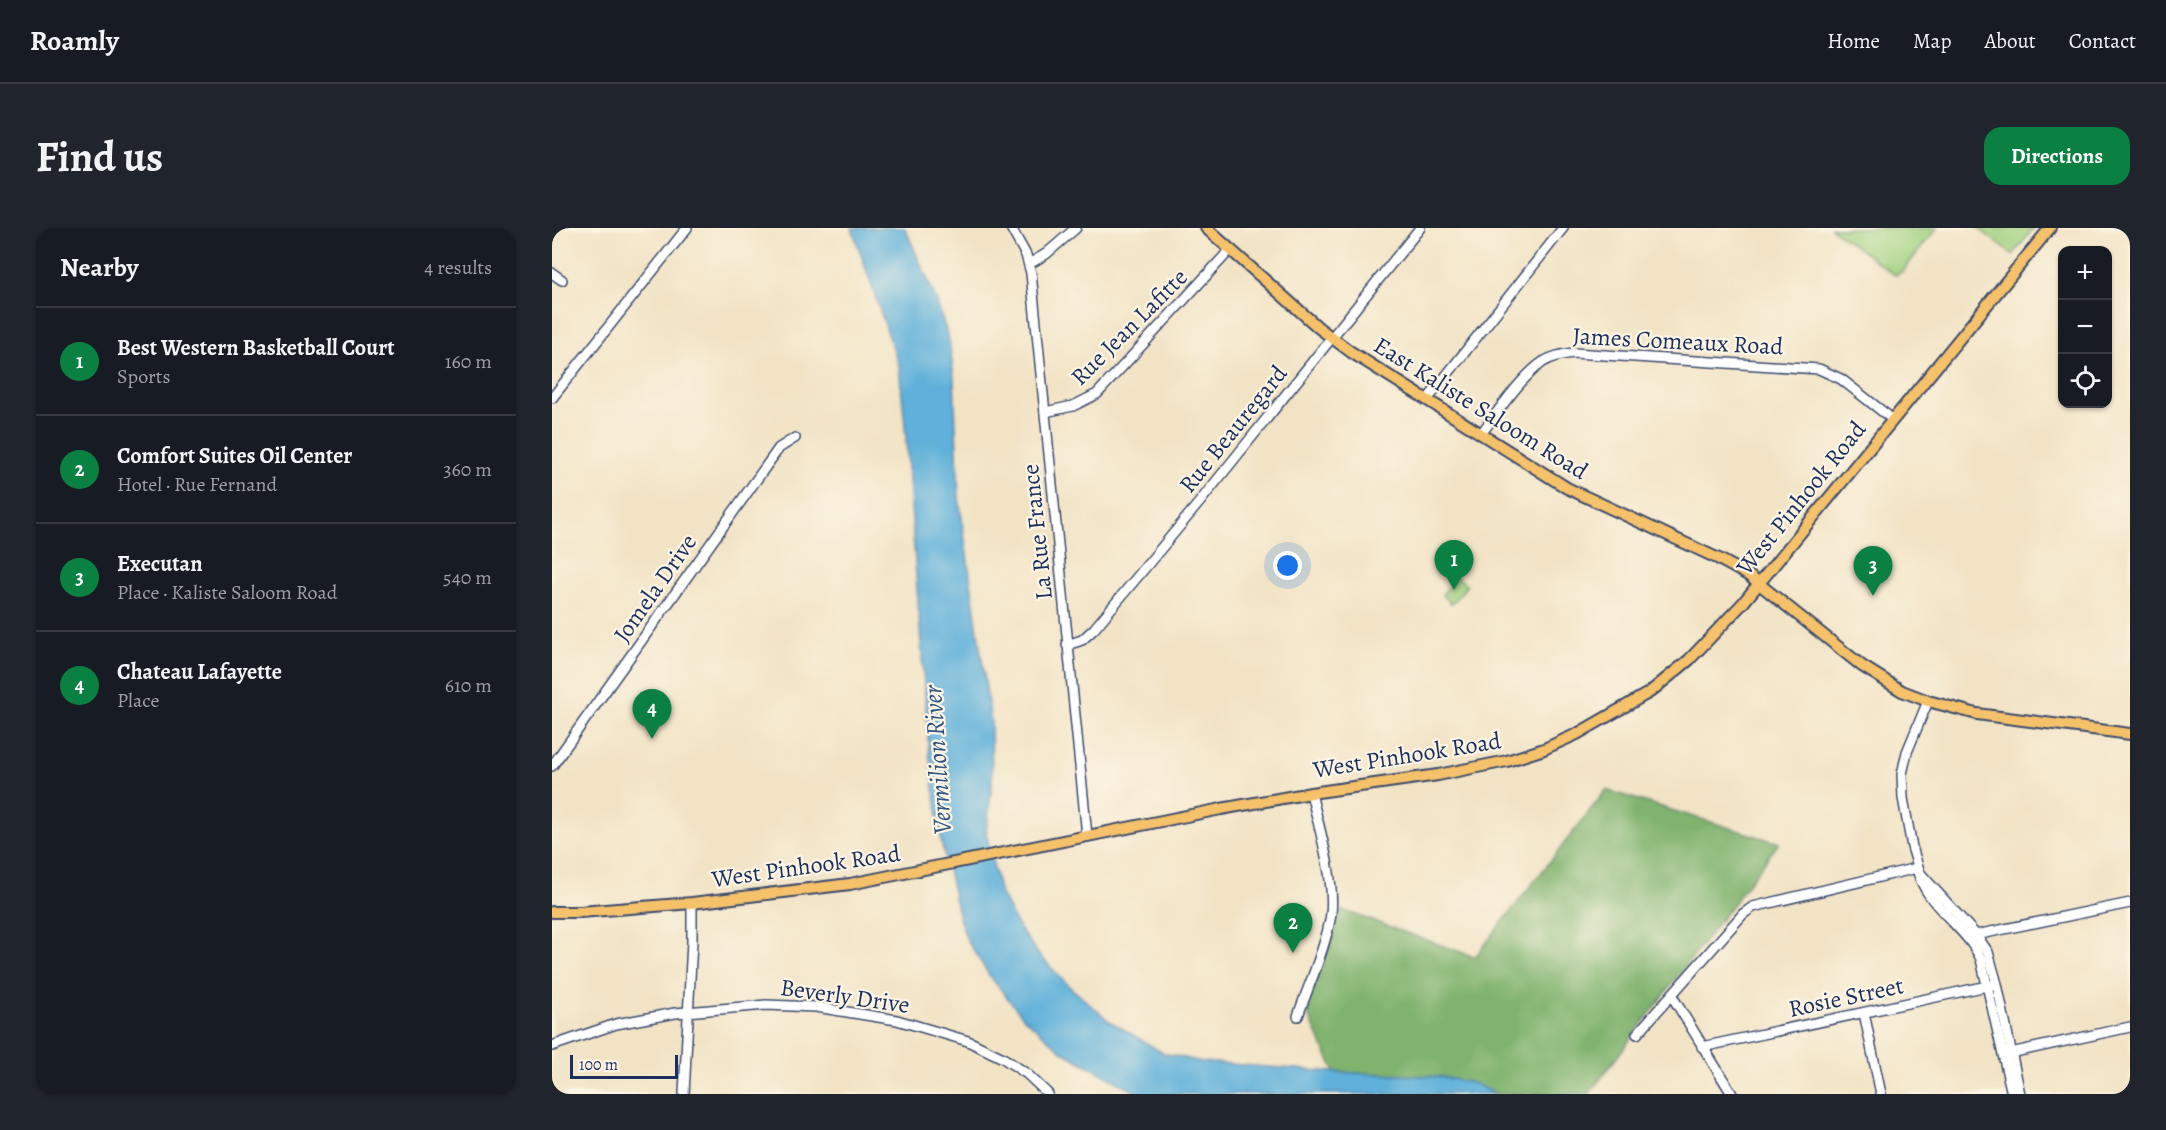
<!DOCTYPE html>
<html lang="en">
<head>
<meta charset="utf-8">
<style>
  body { margin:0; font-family:Alegreya,serif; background:#20242c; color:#f1f3f6 }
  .controls { position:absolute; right:18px; top:18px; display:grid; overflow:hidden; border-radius:12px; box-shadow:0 2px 4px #0004 }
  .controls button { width:54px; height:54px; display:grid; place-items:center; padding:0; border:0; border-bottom:2px solid #363941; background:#171b24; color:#f1f3f6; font:30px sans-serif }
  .scale { position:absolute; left:18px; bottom:15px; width:108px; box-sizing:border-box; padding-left:6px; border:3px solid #1b2f5e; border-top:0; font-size:16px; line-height:21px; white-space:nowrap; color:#1b2f5e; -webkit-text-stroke:4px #fcf5e5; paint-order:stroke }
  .you { position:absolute; left:736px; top:338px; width:21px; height:21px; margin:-15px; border:4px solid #fff; border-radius:50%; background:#1a73e8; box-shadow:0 0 0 9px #1a73e833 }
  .badge { display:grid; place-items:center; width:39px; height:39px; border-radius:50%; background:#0b8043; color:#fff; font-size:20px; font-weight:700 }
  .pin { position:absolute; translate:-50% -50px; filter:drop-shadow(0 2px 3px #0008) }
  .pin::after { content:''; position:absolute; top:32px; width:21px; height:18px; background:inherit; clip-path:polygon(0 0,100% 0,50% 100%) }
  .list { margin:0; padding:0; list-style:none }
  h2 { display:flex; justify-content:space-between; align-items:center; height:78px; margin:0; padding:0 24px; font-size:26px }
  h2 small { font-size:20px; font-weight:400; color:#9ea1a6 }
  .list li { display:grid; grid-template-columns:39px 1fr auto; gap:18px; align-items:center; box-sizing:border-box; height:108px; padding:0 24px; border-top:2px solid #363941 }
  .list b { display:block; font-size:22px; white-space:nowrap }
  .list p { margin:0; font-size:20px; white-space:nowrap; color:#9ea1a6 }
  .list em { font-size:20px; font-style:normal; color:#9ea1a6 }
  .icon { flex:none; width:33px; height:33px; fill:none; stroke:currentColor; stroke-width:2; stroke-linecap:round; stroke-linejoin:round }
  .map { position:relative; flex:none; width:1578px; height:866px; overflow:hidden; border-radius:18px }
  header { display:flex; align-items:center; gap:36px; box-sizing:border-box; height:84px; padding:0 30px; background:#171b24; border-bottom:2px solid #363941 }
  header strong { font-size:28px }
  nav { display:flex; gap:33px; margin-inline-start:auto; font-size:21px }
  .intro { display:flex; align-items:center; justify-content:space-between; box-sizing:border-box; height:144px; padding:0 36px }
  h1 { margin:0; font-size:42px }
  .button { padding:15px 27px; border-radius:18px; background:#0b8043; color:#fff; font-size:21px; font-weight:700 }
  main { display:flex; gap:36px; padding:0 36px }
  aside { flex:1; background:#171b24; border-radius:18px; box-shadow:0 2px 4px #0004 }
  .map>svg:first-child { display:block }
</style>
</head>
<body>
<header>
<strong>Roamly</strong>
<nav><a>Home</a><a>Map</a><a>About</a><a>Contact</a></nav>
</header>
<div class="intro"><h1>Find us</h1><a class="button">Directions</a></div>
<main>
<aside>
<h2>Nearby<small>4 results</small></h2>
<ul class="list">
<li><span class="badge">1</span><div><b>Best Western Basketball Court</b><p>Sports</p></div><em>160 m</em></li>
<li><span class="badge">2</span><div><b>Comfort Suites Oil Center</b><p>Hotel · Rue Fernand</p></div><em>360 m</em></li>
<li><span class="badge">3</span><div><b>Executan</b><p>Place · Kaliste Saloom Road</p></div><em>540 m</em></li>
<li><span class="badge">4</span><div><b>Chateau Lafayette</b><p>Place</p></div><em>610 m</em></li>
</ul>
</aside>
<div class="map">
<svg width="1578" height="866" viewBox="0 0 1578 866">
  <rect width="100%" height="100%" fill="#fcf5e5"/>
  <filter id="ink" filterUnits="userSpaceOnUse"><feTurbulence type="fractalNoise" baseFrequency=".0167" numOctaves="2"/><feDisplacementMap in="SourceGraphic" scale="12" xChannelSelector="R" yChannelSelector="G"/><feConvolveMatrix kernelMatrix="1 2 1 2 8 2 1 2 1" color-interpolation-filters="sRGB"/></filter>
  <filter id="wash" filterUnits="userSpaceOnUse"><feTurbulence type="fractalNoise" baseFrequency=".008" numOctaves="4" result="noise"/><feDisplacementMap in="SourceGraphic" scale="24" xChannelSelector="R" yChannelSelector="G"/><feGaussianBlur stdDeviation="1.35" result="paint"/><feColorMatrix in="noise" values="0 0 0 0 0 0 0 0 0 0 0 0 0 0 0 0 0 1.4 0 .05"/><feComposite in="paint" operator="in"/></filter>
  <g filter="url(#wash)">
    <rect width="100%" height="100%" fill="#f2e3c5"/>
    <g fill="#a1d180" stroke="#5e806f" stroke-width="1.5">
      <polygon points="1279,0 1385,0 1351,43 1343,47"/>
      <polygon points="1426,0 1482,0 1461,27"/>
      <polygon points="905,349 915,357 900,376 890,367"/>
    </g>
    <polygon fill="#80b36e" stroke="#4e7166" stroke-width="1.5" points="1054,562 1227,615 1037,866 944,866 890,849 783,844 754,782 790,682 923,729"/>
    <polygon fill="#5fb0da" stroke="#3d709c" stroke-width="1.5" points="300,0 353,0 384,71 397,112 402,150 407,270 439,495 440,556 434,605 447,662 465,697 487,727 518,759 556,792 611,825 650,834 783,844 890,849 921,855 944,866 587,866 511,824 471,789 437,747 415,712 407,690 389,612 377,524 353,198 347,138"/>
  </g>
  <g filter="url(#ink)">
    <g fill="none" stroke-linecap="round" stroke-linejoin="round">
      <g stroke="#3b4a6d" stroke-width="12">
        <g id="minor">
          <polyline points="459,0 474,27 479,45 535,608"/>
          <polyline points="477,36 494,26 524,0"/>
          <polyline points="0,45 10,52"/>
          <polyline points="0,170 135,0"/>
          <polyline points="875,172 1011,0"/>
          <polyline points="493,184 521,178 545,166 678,22"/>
          <path d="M 929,206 C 944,186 970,148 991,134 C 1001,128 1011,126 1022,125 L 1267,141 L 1289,151 L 1340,191"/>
          <polyline points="515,417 530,412 542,401 646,276 868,0"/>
          <polyline points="1376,473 1355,524 1350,546 1351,570 1360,619 1368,645 1424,707 1436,724 1445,756 1468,866"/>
          <polyline points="0,538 227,220 243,210"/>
          <polyline points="1419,708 1578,675"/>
          <polyline points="1120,768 1180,866"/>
          <polyline points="1312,785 1329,866"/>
          <path d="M 746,788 C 757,756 772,724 778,692 C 785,657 767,600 759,565"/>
          <path d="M 1085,806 L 1191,686 L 1201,679 L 1365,640 C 1373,678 1413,697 1429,731 L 1460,866"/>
          <polyline points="0,818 64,796 123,785 214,777 264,779 345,792 416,813 451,830 475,846 496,866"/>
          <polyline points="1150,819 1440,757"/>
          <polyline points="1454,826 1578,799"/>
          <polyline points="132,866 140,713 140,675"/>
        </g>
      </g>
      <g stroke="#3b4a6d" stroke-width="14">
        <g id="major">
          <polyline points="654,0 767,100 799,124 1015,260 1167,331 1196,347 1310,438 1350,463 1376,473 1425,486 1578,506"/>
          <polyline points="0,684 28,684 140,675 298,656 669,581 759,565 886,547 955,533 992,521 1025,506 1098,464 1137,432 1191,375 1498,0"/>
        </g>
      </g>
      <use href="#minor" stroke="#fff" stroke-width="9"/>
      <use href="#major" stroke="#f5c16b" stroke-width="10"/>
    </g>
  </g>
  <g text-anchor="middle" stroke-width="4.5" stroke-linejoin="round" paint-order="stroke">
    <g font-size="24" fill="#1b2f5e" stroke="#fcf5e5">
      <text transform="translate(577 99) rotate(-45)" y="8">Rue Jean Lafitte</text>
      <text transform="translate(1126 113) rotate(3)" y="8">James Comeaux Road</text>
      <text transform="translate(929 180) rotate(32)" y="8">East Kaliste Saloom Road</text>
      <text transform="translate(681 201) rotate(-51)" y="8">Rue Beauregard</text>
      <text transform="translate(1249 270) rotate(-51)" y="8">West Pinhook Road</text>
      <text transform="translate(485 304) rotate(-96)" y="8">La Rue France</text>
      <text transform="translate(103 360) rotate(-55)" y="8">Jomela Drive</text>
      <text transform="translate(855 527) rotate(-9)" y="8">West Pinhook Road</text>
      <text transform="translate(254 638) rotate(-8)" y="8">West Pinhook Road</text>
      <text transform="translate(293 768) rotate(8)" y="8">Beverly Drive</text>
      <text transform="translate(1294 769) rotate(-12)" y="8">Rosie Street</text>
    </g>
    <g font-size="26" font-style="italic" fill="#2f5683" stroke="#fcf5e5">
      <text transform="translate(385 532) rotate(-94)" y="9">Vermilion River</text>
    </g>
  </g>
</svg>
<div class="controls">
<button>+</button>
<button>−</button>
<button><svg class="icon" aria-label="locate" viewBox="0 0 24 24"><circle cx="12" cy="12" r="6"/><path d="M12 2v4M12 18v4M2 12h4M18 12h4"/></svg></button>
</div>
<div class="scale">100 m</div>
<div class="you"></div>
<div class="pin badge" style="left:902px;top:362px">1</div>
<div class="pin badge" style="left:741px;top:725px">2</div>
<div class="pin badge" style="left:1321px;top:368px">3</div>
<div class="pin badge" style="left:100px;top:511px">4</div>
</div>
</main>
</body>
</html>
